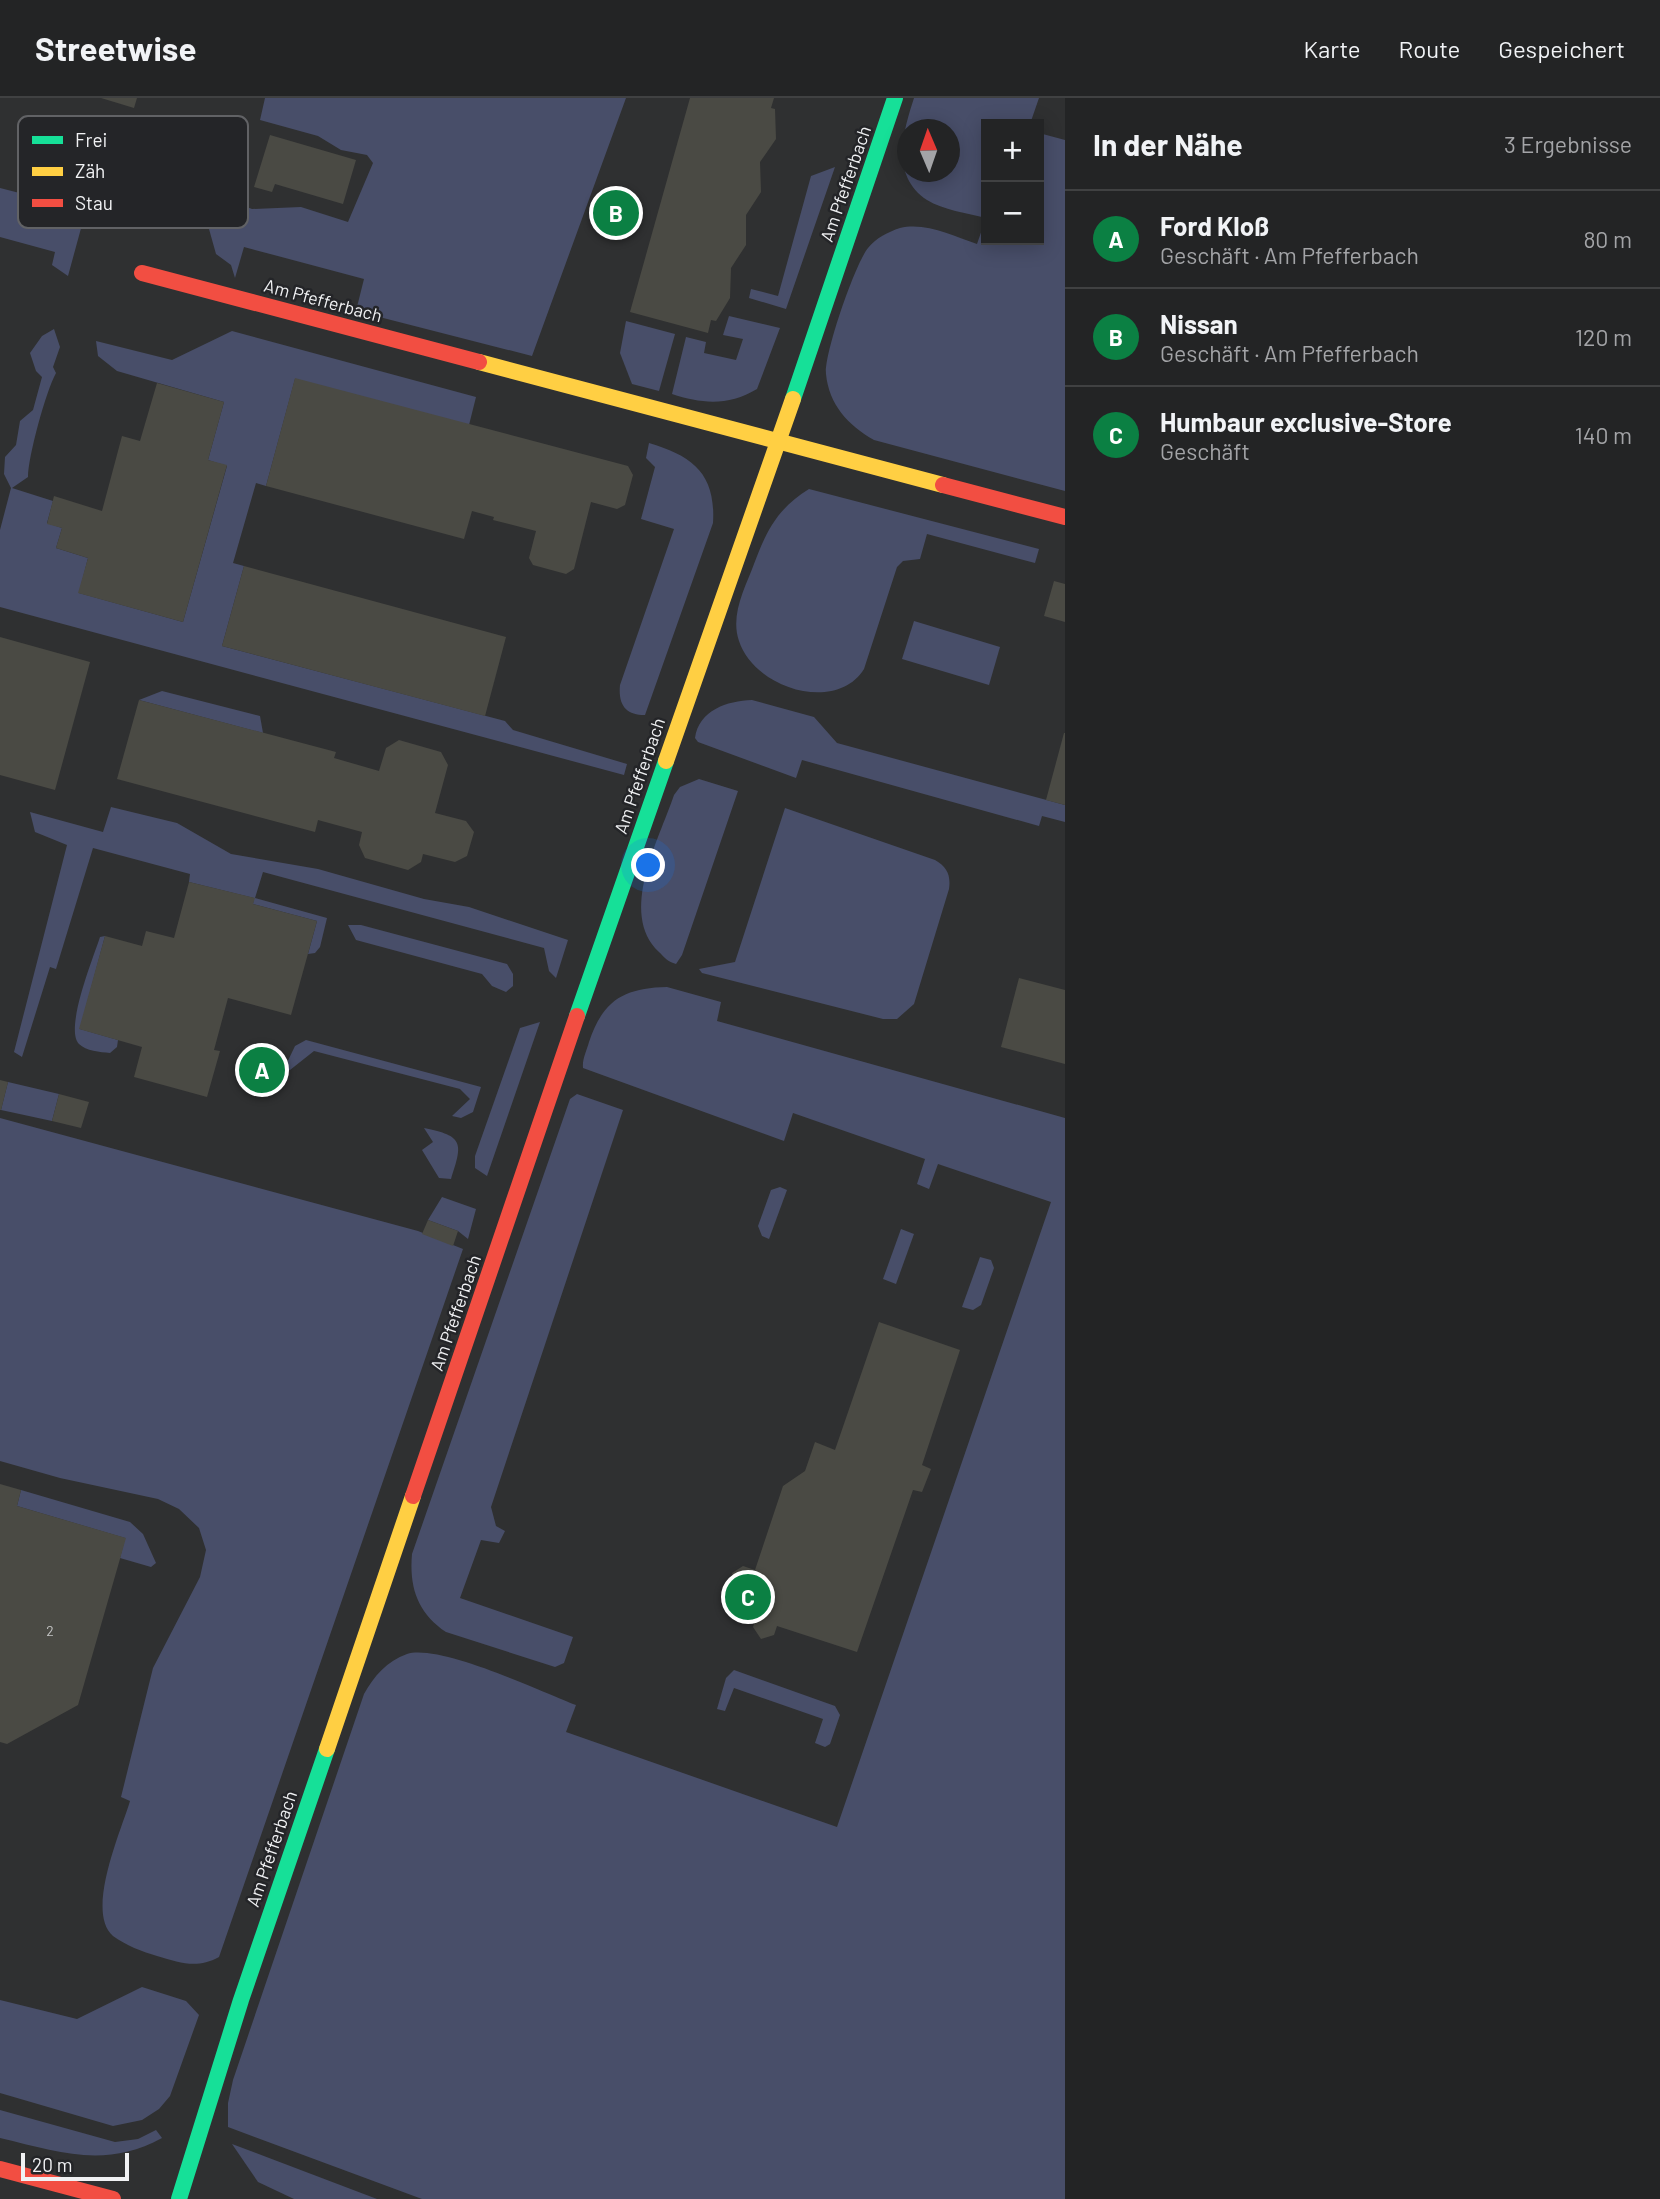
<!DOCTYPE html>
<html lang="de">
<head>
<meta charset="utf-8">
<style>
  body { margin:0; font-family:Barlow,sans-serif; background:#2b2c2d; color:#f1f3f6 }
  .controls { position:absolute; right:21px; top:21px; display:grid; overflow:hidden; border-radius:0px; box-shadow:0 4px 18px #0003 }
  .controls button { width:63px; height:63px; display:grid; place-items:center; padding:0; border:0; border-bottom:2px solid #404142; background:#232425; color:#f1f3f6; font:35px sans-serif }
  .compass { position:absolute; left:897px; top:21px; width:63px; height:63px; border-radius:50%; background:#232425; box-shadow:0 4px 18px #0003; rotate:358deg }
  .scale { position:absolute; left:21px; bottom:18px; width:108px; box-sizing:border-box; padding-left:7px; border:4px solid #f0f1f3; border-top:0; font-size:19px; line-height:24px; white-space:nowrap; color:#f0f1f3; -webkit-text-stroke:5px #242528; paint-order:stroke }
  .you { position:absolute; left:649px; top:768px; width:24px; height:24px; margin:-18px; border:5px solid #fff; border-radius:50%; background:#1a73e8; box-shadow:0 0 0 10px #1a73e833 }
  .badge { display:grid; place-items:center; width:46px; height:46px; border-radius:50%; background:#0b8043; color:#fff; font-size:23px; font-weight:700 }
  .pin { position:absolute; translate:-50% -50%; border:4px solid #fff; box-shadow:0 2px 7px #0006 }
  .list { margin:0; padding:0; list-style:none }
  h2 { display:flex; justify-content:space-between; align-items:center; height:91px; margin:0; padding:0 28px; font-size:30px }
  h2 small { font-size:23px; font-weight:400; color:#a3a4a7 }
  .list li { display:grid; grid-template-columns:46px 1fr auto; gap:21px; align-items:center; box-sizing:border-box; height:98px; padding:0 28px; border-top:2px solid #404142 }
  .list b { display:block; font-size:26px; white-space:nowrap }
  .list p { margin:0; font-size:23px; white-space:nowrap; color:#a3a4a7 }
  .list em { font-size:23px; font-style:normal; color:#a3a4a7 }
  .map { position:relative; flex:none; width:1065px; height:2101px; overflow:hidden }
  header { display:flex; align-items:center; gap:42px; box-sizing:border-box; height:98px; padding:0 35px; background:#232425; border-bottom:2px solid #404142 }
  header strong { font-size:33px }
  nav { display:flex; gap:38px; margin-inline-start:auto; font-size:24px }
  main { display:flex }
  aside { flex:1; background:#232425 }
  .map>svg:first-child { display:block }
</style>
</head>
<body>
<header>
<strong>Streetwise</strong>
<nav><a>Karte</a><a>Route</a><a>Gespeichert</a></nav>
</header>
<main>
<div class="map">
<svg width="1065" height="2101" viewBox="0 0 1065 2101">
  <rect width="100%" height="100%" fill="#2f3031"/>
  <g fill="#484e69" fill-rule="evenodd">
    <polygon points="265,0 626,0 532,258 356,213 364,181 244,149 235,180 231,167 216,156 209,131 172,109 165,95 180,88 200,91 252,111 301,109 348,124 373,65 367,57 341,52 318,38 260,22"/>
    <path d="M 914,0 L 1039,0 L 1030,26 L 986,26 L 986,142 L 1039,142 L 1039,35 L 1065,42 L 1065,393 L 874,342 C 848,327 829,307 826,276 C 824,256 855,166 868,150 C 876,140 888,134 900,130 C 926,124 953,138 977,146 L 986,120 C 967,115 943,112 927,102 C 890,77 903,34 914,0 ZM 908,32 L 950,32 L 950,74 L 908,74 Z"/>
    <polygon points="835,69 786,211 749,200 751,191 778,198 811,78"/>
    <polygon points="0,90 86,112 68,178 52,167 55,154 0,139"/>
    <path d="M 729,218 L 780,230 L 757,291 C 729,308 702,306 672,296 L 686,239 L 706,244 L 704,255 L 736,262 L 743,241 L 723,237 Z"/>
    <polygon points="626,223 675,236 659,293 632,286 620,255"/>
    <path d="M 54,231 L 60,249 L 53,269 L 56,275 C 46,293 28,359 28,379 L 12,390 L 53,403 L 47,425 L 62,430 L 56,450 L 88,460 L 79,495 L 183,524 L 227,368 L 208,362 L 224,304 L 117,273 L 98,258 L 96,243 L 172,262 L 232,233 L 476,299 L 469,327 L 295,281 L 266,388 L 256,385 L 233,465 L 244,468 L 222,548 L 505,623 L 513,632 L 627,666 L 624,677 L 0,509 L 0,432 L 11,390 L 4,376 L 5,359 L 16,347 L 20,323 L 33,312 L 42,279 L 36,273 L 30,255 L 42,238 Z"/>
    <path d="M 649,345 C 693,358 716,376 713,425 L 645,617 C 626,617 618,607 620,587 L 674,431 L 641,421 L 655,369 L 646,360 Z"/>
    <path d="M 809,391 L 1039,451 L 1035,465 L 927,436 L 920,461 L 903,463 L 897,469 L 864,571 C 836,616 754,590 739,543 C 730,517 745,490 754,466 C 767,432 777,411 809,391 Z"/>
    <polygon points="914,523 1000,549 989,587 902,561"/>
    <polygon points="162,593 260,618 263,635 139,602"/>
    <path d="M 752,602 L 814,619 L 837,645 L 1065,707 L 1065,724 L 1042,718 L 1039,728 L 802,662 L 796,680 L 698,644 L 695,640 C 699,612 727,603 752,602 Z"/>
    <path d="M 699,681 L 738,693 L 682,857 L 676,866 C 668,864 664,859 659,854 C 618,815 659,742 674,697 L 680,689 Z"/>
    <polygon points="111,709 177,725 231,756 318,771 424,801 469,809 568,842 556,880 549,873 544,850 263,774 255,800 327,820 320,849 315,855 308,856 317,823 253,806 254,800 189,784 190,776 93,750 56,871 50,869 22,959 14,954 67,747 35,734 30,714 103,734"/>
    <path d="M 785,710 L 935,762 C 947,769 951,777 949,791 L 914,906 L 897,921 L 883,921 L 702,875 L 699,871 L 735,864 Z"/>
    <polygon points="348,827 361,827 507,866 513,876 513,888 506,894 492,888 482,876 356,842"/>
    <path d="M 105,838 L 80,931 L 118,942 L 117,949 L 110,955 C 100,954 86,953 79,946 C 64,931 94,858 100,839 Z"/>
    <path d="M 667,889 L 721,904 L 717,923 L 1065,1020 L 1065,2101 L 422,2101 L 228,2029 L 228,2005 L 233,1982 L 364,1596 C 374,1578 387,1563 407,1556 C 440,1546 540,1593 576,1607 L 566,1634 L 837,1729 L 1051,1104 L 938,1066 L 929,1091 L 917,1086 L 925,1061 L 793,1015 L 784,1043 L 583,970 C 582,961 587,952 589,944 C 603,902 624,890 667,889 Z"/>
    <polygon points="540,924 487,1078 475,1070 475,1058 520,930"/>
    <polygon points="306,942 481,989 473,1014 461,1020 452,1018 470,1001 460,991 314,953 290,972 284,971 295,948"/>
    <polygon points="8,984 59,996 52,1023 1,1012"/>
    <path d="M 577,996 L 623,1012 L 491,1409 L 496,1428 L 505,1433 L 499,1445 L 481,1442 L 460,1500 L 573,1539 L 564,1565 L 555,1569 L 446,1534 C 418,1515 409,1490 412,1456 L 570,1001 Z"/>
    <path d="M 0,1020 L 418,1133 L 463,1151 L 219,1859 C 197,1871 181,1865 157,1858 C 143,1854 125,1847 113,1838 C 85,1814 121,1733 130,1703 L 121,1699 L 153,1570 L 200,1479 L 206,1452 L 199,1430 L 179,1411 L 158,1401 L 60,1380 L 0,1363 Z"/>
    <path d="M 424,1030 C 464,1038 463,1045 451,1081 L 439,1080 L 422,1052 L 433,1044 Z"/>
    <polygon points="780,1089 787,1092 769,1141 762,1138 758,1128 771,1092"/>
    <polygon points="442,1099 476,1111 468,1141 458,1133 428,1122"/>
    <polygon points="901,1131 914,1136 896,1186 883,1181"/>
    <polygon points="980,1159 991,1162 994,1170 981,1207 973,1212 962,1209"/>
    <polygon points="21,1392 130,1424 143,1436 156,1465 151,1469 120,1460 125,1440 17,1408"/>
    <polygon points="734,1572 835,1608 840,1617 830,1646 825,1649 815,1645 823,1621 734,1590 725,1613 717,1611 726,1580"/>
    <polygon points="142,1889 186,1903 199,1917 170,1998 159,2011 142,2022 113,2028 0,1995 0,1902 77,1921"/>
    <path d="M 0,2012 L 115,2044 L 138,2041 L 156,2032 L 162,2040 C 105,2071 59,2054 0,2040 Z"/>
    <polygon points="232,2046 377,2101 294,2101 258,2084"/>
  </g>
  <g fill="#4a4a44">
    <polygon points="101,0 137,0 134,10"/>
    <polygon points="690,0 774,0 771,10 775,11 776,41 760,64 761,94 746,117 746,147 731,170 730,200 716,223 711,222 708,235 630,214"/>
    <polygon points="270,37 356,62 343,106 275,86 272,94 254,89"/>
    <polygon points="295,280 628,368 633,377 625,407 617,411 591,404 574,471 566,476 533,467 529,460 536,433 493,422 494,419 472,413 464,441 266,388"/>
    <polygon points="157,285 224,304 208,362 227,367 183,524 78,495 88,460 56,450 62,430 47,426 54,398 102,413 122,338 140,343"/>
    <polygon points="244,468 506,539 485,618 222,548"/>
    <polygon points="1054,483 1065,486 1065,524 1044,518"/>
    <polygon points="0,539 90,564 55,692 0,677"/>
    <polygon points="139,602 336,654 334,660 379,673 386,650 399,642 441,654 448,667 435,715 466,723 474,734 467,758 455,764 423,756 421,764 408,772 365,760 359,747 362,734 318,722 315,734 117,681"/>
    <polygon points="1064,635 1065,635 1065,707 1046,702"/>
    <polygon points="189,784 255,800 253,806 317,823 291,917 228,900 214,952 220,953 207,999 134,979 142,949 79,931 105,838 142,848 146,833 174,840"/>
    <polygon points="1019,880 1065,892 1065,966 1001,949"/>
    <polygon points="0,982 8,984 1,1012 0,1012"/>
    <polygon points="59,996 89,1004 81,1030 52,1023"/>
    <polygon points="428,1122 458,1133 453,1148 422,1136"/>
    <polygon points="879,1224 960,1252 922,1367 931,1371 922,1394 913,1392 857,1554 777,1528 774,1537 761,1541 753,1529 756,1520 747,1492 735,1489 732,1475 743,1468 755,1472 783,1388 805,1373 815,1344 835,1352"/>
    <polygon points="0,1386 21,1392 17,1408 126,1440 78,1607 7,1646 0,1644"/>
  </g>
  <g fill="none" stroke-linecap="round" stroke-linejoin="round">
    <g stroke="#16e098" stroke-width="16">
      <polyline points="793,301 895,0"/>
      <polyline points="577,918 666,663"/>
      <polyline points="179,2101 241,1902 327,1651"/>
    </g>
    <g stroke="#ffcf43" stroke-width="16">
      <polyline points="479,264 943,387"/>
      <polyline points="666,663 793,301"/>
      <polyline points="327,1651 413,1398"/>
    </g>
    <g stroke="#f24e42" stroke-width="16">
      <polyline points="142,175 479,264"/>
      <polyline points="943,387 1065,419"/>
      <polyline points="413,1398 577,918"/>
      <polyline points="0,2071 113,2101"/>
    </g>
  </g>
  <g text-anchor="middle" stroke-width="5" stroke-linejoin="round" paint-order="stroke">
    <g font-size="14" fill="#c6c7c7">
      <text x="50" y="1538">2</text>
    </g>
    <g font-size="18" fill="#f0f1f3" stroke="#242528">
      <text transform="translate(846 86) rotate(-71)" y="6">Am Pfefferbach</text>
      <text transform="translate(323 203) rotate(15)" y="6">Am Pfefferbach</text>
      <text transform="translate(640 678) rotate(-71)" y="6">Am Pfefferbach</text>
      <text transform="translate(456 1215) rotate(-71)" y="6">Am Pfefferbach</text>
      <text transform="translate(272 1751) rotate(-71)" y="6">Am Pfefferbach</text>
    </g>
  </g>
  <rect x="18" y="18" width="230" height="112" rx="10" fill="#242528" stroke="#616265" stroke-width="2"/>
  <rect x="32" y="38" width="31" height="8" fill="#16e098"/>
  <rect x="32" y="69" width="31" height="9" fill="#ffcf43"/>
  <rect x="32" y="101" width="31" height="8" fill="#f24e42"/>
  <g font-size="19" fill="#f0f1f3">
    <text x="75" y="49">Frei</text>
    <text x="75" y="80">Zäh</text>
    <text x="75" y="112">Stau</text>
  </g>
</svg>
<div class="controls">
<button>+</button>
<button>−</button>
</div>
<svg class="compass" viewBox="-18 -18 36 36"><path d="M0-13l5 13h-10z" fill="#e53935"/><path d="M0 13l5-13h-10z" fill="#a3a4a7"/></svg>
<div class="scale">20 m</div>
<div class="you"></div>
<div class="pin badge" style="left:262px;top:972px">A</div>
<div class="pin badge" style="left:616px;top:115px">B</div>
<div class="pin badge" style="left:748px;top:1499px">C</div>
</div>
<aside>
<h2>In der Nähe<small>3 Ergebnisse</small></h2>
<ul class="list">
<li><span class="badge">A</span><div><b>Ford Kloß</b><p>Geschäft · Am Pfefferbach</p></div><em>80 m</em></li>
<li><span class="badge">B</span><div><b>Nissan</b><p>Geschäft · Am Pfefferbach</p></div><em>120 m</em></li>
<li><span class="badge">C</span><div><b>Humbaur exclusive-Store</b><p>Geschäft</p></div><em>140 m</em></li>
</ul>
</aside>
</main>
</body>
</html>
